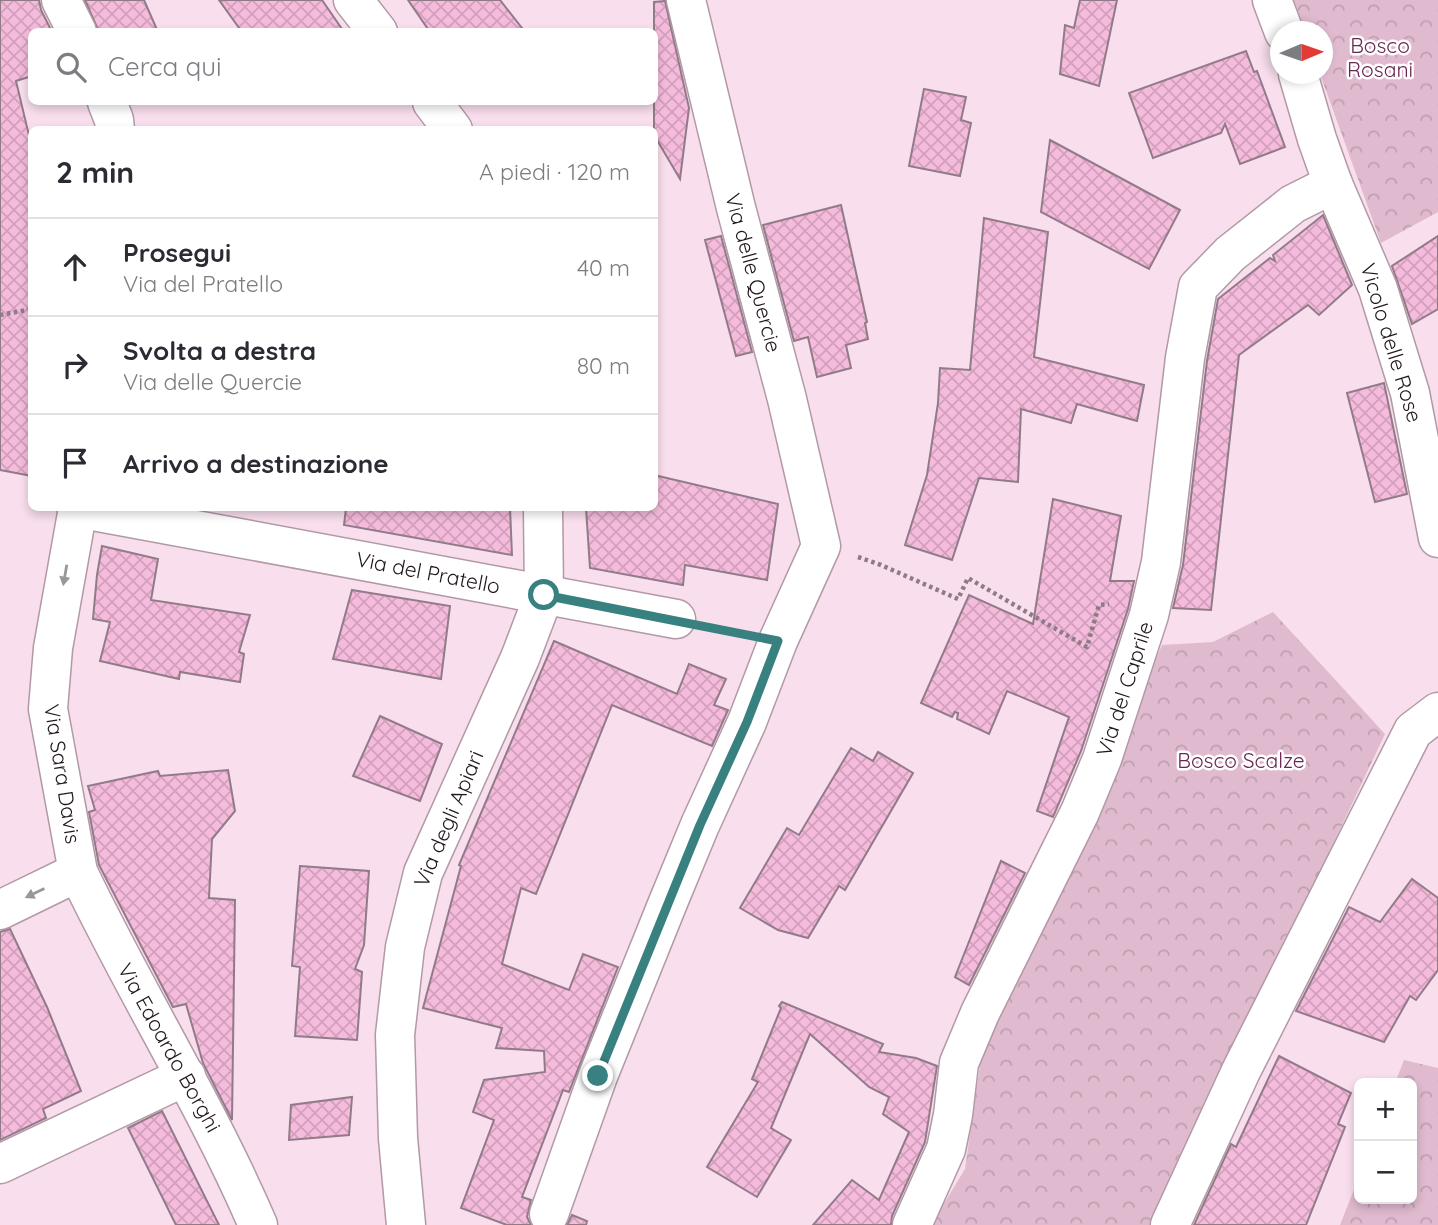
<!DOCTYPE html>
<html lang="it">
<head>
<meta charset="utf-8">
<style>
  body { margin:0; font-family:Quicksand,sans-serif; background:#f7f7f7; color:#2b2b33 }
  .controls { position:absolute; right:21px; bottom:21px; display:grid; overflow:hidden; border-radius:10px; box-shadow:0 4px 10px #0003 }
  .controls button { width:63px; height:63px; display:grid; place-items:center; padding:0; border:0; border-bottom:2px solid #e1e1e2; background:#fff; color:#2b2b33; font:35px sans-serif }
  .compass { position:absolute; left:1270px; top:21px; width:63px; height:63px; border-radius:50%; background:#fff; box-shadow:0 4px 10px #0003; rotate:88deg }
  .stop { position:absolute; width:21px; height:21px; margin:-16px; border:5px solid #388180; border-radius:50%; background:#fff }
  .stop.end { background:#388180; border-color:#fff; box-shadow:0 2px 7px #0008 }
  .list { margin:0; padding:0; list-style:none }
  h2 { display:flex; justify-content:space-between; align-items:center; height:91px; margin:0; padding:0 28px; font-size:30px }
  h2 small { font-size:23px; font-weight:400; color:#7c7c81 }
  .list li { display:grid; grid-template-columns:46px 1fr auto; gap:21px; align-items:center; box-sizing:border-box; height:98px; padding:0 28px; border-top:2px solid #e1e1e2 }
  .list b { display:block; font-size:26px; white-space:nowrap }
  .list p { margin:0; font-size:23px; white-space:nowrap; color:#7c7c81 }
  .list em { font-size:23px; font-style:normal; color:#7c7c81 }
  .icon { flex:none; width:38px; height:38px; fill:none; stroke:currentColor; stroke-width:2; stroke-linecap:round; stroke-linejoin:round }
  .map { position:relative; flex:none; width:1438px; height:1225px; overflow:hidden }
  .search { position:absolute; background:#fff; box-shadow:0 4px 10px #0003; left:28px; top:28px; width:630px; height:77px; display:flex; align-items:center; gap:18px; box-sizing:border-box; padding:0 24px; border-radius:10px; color:#7c7c81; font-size:26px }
  .panel { position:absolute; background:#fff; box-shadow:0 4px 10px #0003; left:28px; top:126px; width:630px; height:385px; border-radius:10px }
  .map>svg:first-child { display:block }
</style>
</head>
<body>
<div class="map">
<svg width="1438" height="1225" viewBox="0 0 1438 1225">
  <defs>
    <pattern id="forest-crowns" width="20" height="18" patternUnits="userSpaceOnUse" patternTransform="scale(1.75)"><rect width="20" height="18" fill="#e0bacf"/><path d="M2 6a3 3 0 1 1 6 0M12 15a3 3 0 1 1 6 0" fill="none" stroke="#c09fb1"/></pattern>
    <pattern id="building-cross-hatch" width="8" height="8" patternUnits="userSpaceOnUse" patternTransform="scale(1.75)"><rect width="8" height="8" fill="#f5bbdc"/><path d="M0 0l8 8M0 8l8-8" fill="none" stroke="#d2a0bc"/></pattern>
  </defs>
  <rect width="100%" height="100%" fill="#f9deed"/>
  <g fill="url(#forest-crowns)">
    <polygon points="1294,0 1438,0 1438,212 1381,243 1320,74 1322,74 1322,32 1305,31"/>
    <polygon points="1273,612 1385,734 1153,1225 931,1225 965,1169 981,1059 1162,645 1213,642"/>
    <polygon points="1404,1060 1438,1068 1438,1225 1340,1225 1359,1177 1359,1199 1412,1199 1412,1083 1395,1083"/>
  </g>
  <g fill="url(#building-cross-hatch)" stroke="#927b88" stroke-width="2">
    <polygon points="0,0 39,0 41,10 52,32 32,32 32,76 16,81 32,148 32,476 0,470"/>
    <polygon points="85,0 144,0 158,32 99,32"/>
    <polygon points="219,0 322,0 344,32 242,32"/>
    <polygon points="408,0 500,0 525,32 430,32"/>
    <polygon points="1080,0 1117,0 1099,86 1060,74 1065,25 1074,28"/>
    <polygon points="665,1 689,108 680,179 654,135 654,2"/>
    <polygon points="1246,51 1254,72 1257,71 1285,147 1240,164 1225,124 1221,133 1153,158 1129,93"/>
    <polygon points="924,89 966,97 961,120 971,123 960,176 909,166"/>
    <polygon points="1050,140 1180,210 1149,269 1041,212"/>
    <polygon points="841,205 867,322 865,323 868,339 846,345 851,368 817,377 808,337 794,341 763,225"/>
    <polygon points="1323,215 1352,285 1319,315 1308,305 1239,355 1211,610 1173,608 1183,565 1207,361 1218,299 1270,258 1275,261 1273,255"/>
    <polygon points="984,218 1048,232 1034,357 1144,385 1137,421 1077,404 1071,423 1021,409 1018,482 979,478 952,560 905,545 927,475 938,403 940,368 970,370"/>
    <polygon points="721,236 752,352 736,356 705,240"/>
    <polygon points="1438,236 1438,309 1412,324 1392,266"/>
    <polygon points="1384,383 1407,494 1375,502 1347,393"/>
    <polygon points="654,475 778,504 767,580 685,565 683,585 590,568 586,508 654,508"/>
    <polygon points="1053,499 1121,516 1110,581 1134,581 1128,609 1081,751 1053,817 1037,811 1069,717 1007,691 989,734 957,719 958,713 955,712 952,717 921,703 969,595 1033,624"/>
    <polygon points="346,508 510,508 512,555 344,525"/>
    <polygon points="102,546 158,559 151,600 250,615 239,652 244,654 240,682 180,672 179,679 100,661 110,622 93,619 97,575"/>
    <polygon points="352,590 450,606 441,679 333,659"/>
    <polygon points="554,641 677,694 689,664 726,679 714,705 728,710 712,746 612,705 536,894 521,888 502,964 569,990 583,954 618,967 569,1092 563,1090 522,1197 531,1200 527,1217 531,1225 507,1225 461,1208 494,1120 473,1112 484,1080 545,1072 544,1051 496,1048 502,1028 423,1008 461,866 459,865"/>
    <polygon points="380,716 442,744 420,801 353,776"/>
    <polygon points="851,748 873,761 878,752 913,773 845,890 839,886 808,938 778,930 740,908 787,828 799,835"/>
    <polygon points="228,770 235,811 212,839 209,898 235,900 232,1120 203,1063 186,1004 173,1007 99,865 89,812 95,810 88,786 158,771 160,776"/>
    <polygon points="1001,861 1025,873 969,985 955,977"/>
    <polygon points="300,866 369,871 364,945 355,969 362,972 357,1040 295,1036 300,967 292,966"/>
    <polygon points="1412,879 1438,898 1438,970 1416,1000 1410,996 1384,1042 1296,1011 1349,907 1380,922"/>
    <polygon points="10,929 47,1007 81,1091 43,1109 46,1118 0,1140 0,932"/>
    <polygon points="782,1002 883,1044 879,1052 916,1058 937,1066 925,1142 892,1216 891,1225 813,1225 852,1180 879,1200 909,1132 883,1114 889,1097 869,1087 810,1034 771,1128 791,1140 757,1197 707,1167 758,1082 752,1079 781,1008 779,1006"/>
    <polygon points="1279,1056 1351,1093 1338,1124 1345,1127 1306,1225 1194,1225 1231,1144 1236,1147"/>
    <polygon points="352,1097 349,1135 289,1140 291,1105"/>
    <polygon points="162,1111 219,1225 176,1225 128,1128"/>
    <polygon points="572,1215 587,1221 586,1225 567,1225"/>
  </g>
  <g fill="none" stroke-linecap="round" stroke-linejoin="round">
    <g stroke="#b299a6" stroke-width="41">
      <g id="minor">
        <polyline points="61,0 77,32"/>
        <polyline points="353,0 378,32"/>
        <polyline points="1272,0 1284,32"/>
        <polyline points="1298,74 1317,139 1333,184 1378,289 1410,393 1438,538"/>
        <polyline points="107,102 114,120 115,130"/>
        <polyline points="432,102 453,130"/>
        <polyline points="77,508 676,619"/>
        <path d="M 78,872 C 135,992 206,1104 258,1225"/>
        <polyline points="0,910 78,872 48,709 53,648 78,508"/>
        <polyline points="0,1164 186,1076"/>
        <polyline points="549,1214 598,1076 669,900 700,825 747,722 778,641 821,546 787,399 736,208 686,0"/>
        <polyline points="406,1225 398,1138 395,1035 405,947 423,873 520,658 544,595 543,508"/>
        <polyline points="912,1225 946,1149 953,1115 959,1063 980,1013 1080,812 1102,759 1149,615 1161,562 1185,358 1198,287 1230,254 1293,204 1333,184"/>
        <polyline points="1170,1225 1241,1071 1413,731 1438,712"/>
      </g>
    </g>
    <g stroke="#8e7b85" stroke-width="4.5" stroke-dasharray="3.5 3.5" stroke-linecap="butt">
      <polyline points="0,315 32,309"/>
      <polyline points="858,557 881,565 958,599 968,578 1087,647 1099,605 1109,604"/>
      <polyline points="714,627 739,633"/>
    </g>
    <use href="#minor" stroke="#fff" stroke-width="38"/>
  </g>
  <defs><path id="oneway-solid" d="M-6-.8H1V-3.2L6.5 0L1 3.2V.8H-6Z" transform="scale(1.75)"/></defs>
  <g fill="#9b9799">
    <use href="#oneway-solid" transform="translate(65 575) rotate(100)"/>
    <use href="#oneway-solid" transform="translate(35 893) rotate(154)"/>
  </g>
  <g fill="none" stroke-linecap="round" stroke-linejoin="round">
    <polyline stroke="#388180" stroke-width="9" points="544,595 778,641 747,722 700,825 598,1076"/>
  </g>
  <g text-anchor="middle" stroke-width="5" stroke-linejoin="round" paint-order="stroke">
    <g font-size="21" fill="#682651" stroke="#fff">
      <text x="1380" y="53">Bosco<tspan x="1380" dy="24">Rosani</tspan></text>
      <text x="1241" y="768">Bosco Scalze</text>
    </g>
    <g font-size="21" fill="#20171c" stroke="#fff">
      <text transform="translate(753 273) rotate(75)" y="7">Via delle Quercie</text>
      <text transform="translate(1391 343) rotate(73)" y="7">Vicolo delle Rose</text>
      <text transform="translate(428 573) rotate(11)" y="7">Via del Pratello</text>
      <text transform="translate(1125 689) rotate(-72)" y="7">Via del Caprile</text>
      <text transform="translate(62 774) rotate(81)" y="7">Via Sara Davis</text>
      <text transform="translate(449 819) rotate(-67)" y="7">Via degli Apiari</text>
      <text transform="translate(169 1048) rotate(61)" y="7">Via Edoardo Borghi</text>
    </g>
  </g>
</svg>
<div class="controls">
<button>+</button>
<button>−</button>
</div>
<svg class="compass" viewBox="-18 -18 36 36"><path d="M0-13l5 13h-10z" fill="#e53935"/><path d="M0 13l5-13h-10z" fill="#7c7c81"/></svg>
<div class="stop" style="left:544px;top:595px"></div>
<div class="stop end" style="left:598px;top:1076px"></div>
<div class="search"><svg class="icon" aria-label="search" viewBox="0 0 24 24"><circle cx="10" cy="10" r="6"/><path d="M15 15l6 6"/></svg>Cerca qui</div>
<section class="panel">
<h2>2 min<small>A piedi · 120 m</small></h2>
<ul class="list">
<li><svg class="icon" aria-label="ahead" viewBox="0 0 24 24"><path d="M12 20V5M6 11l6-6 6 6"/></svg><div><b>Prosegui</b><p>Via del Pratello</p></div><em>40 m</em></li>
<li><svg class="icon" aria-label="right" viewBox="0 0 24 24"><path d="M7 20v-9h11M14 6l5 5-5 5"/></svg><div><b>Svolta a destra</b><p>Via delle Quercie</p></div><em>80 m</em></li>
<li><svg class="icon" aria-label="arrive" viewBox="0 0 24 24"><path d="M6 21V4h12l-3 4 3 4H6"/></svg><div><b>Arrivo a destinazione</b></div></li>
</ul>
</section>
</div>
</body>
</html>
